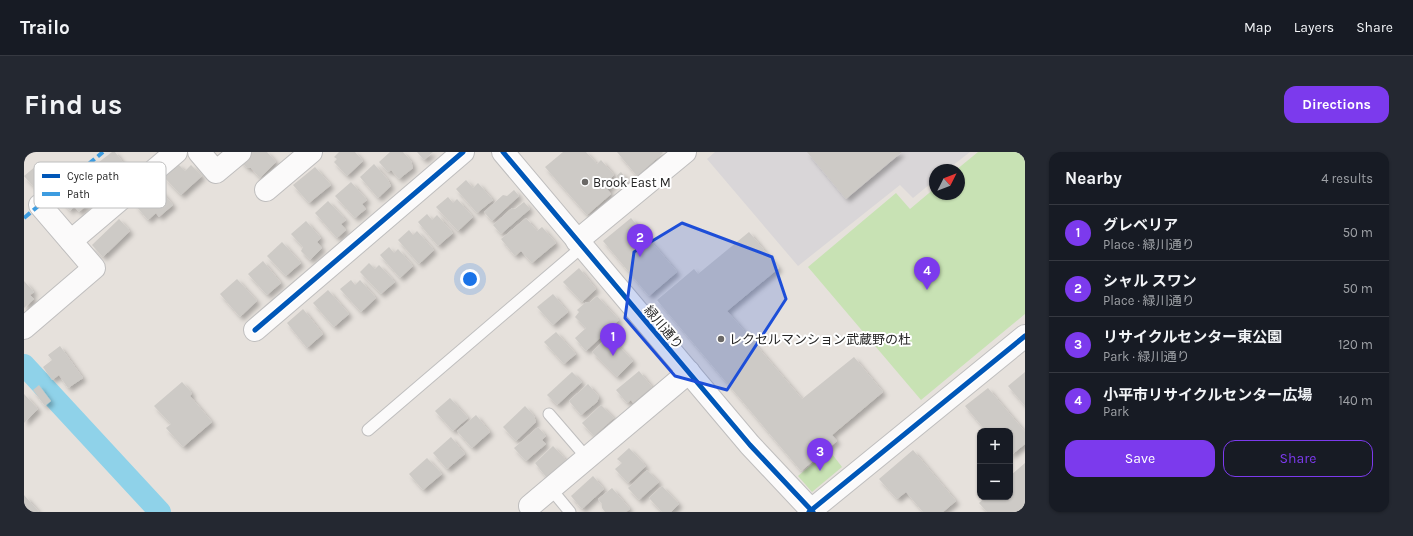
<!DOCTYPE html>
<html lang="en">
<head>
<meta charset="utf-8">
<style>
  body { margin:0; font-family:Karla,"Noto Sans JP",sans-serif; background:#242831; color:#f1f3f6 }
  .controls { position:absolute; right:12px; bottom:12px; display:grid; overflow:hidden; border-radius:8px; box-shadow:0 1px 3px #0004 }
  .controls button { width:36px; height:36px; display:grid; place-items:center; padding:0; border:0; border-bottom:1px solid #363941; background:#171b24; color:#f1f3f6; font:20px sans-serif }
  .compass { position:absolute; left:905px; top:12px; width:36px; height:36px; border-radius:50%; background:#171b24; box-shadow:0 1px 3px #0004; rotate:48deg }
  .you { position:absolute; left:446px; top:127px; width:14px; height:14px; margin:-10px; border:3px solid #fff; border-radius:50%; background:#1a73e8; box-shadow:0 0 0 6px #1a73e833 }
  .badge { display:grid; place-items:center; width:26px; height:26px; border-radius:50%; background:#7c3aed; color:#fff; font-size:13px; font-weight:700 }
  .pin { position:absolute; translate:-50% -33px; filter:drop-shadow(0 1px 2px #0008) }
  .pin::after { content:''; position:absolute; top:21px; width:14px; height:12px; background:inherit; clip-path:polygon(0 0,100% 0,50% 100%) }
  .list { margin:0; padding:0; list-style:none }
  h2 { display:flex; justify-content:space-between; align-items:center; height:52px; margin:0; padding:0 16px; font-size:17px }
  h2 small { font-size:13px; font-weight:400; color:#9ea1a6 }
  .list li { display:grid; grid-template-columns:26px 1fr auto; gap:12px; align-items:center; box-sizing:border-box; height:56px; padding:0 16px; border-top:1px solid #363941 }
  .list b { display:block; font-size:15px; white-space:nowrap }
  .list p { margin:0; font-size:13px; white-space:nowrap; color:#9ea1a6 }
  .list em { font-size:13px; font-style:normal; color:#9ea1a6 }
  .actions { display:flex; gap:8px; padding:12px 16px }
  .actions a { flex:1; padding:9px 0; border:1px solid #7c3aed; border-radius:12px; text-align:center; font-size:14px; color:#7c3aed }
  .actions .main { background:#7c3aed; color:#fff }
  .map { position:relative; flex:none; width:1001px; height:360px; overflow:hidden; border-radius:12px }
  header { display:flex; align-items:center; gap:24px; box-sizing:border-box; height:56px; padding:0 20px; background:#171b24; border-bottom:1px solid #363941 }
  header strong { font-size:19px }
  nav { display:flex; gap:22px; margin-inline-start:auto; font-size:14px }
  .intro { display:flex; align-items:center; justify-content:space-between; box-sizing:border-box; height:96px; padding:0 24px }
  h1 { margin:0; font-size:28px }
  .button { padding:10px 18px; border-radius:12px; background:#7c3aed; color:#fff; font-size:14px; font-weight:700 }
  main { display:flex; gap:24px; padding:0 24px }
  aside { flex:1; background:#171b24; border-radius:12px; box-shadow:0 1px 3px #0004 }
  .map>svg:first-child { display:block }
</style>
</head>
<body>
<header>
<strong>Trailo</strong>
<nav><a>Map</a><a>Layers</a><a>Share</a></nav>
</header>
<div class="intro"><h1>Find us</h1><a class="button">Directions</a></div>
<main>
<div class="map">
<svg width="1001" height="360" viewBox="0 0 1001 360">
  <defs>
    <filter id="shadow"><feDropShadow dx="3.5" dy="3.5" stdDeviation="2" flood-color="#0004"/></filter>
  </defs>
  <rect width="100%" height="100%" fill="#e6e1dc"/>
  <polygon fill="#d9d6d8" points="691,0 946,0 923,18 911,18 911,28 889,46 876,33 774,114 683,7"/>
  <g fill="#c8e2b4">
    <polygon points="954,0 1001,0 1001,162 897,248 784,115 872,41 886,57 911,36 911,42 935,42 935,18 932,18"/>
    <polygon points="805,298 818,315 788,340 774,324"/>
  </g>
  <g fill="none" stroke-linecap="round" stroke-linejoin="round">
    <polyline stroke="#8fd2e9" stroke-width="22" points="0,213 136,360"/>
  </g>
  <g fill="#cdcac6" filter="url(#shadow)">
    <polygon points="88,0 91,0 104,17 89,28 75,10"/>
    <polygon points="223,0 243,0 252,10 236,26 227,16 223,16 215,7"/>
    <polygon points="315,0 331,0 339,9 323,24 310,10 313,7 310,5"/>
    <polygon points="366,0 379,0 387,9 389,16 375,27 367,18 364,20 355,10"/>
    <polygon points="393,0 409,0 400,8"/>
    <polygon points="539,0 562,0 573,12 577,8 590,23 585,28 589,33 583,37 587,42 563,63 521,15"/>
    <polygon points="593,0 638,0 639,1 613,24"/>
    <polygon points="783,0 878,0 822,47"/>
    <polygon points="154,12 161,19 167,13 178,24 157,43 140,25"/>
    <polygon points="350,12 364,28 367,34 354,46 336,25"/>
    <polygon points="12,14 13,16 15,15 31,32 18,44 0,24"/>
    <polygon points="291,15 307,33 285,51 269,33"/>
    <polygon points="597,20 605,30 601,34 592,24"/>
    <polygon points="60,23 76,41 55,60 50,54 46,59 35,46"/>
    <polygon points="442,28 449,36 454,31 469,48 453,61 432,37"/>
    <polygon points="327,30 343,48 338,52 342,57 331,66 311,44"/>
    <polygon points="131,32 149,53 135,65 132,61 124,68 113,55 111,49"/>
    <polygon points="490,38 495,44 468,69 460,60 479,43 483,44"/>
    <polygon points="424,45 429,51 433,47 449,65 434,79 412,55"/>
    <polygon points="304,49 322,68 317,72 322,78 313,86 291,61"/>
    <polygon points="500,50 506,57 477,82 469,73 488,56 491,57"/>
    <polygon points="403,62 408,68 413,63 429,81 414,94 394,70"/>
    <polygon points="502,66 513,79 518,75 532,91 508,111 497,99 491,104 477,87"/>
    <polygon points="607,66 653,120 625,144 579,89"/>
    <polygon points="95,67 106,79 79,105 68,93"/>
    <polygon points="282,69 297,86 293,90 298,96 286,108 277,99 279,95 267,82"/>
    <polygon points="385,78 389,83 393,79 410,98 395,112 374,88"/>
    <polygon points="725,80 755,116 703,159 778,247 830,205 859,240 808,283 813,289 777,319 633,148 670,117 674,122"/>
    <polygon points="258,90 277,111 262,124 243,104"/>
    <polygon points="365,95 370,101 374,97 389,114 376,126 356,103"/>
    <polygon points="239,109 257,131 243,143 224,122"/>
    <polygon points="345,111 351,117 355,113 371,130 357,142 336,120"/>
    <polygon points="555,116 572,137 558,150 539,130"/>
    <polygon points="213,127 233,149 216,165 196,142"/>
    <polygon points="327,128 331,133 336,128 352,146 337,160 316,137"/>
    <polygon points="0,129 10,140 6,143 10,147 0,156"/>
    <polygon points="304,138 325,162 310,175 289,151"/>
    <polygon points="529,142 544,160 529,173 513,155"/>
    <polygon points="573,144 595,168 562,199 551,186 562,176 551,165 555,160 553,158 562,150 566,150"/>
    <polygon points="279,157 299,182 283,196 263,171"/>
    <polygon points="532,180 552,202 540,212 520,190"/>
    <polygon points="585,184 609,209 593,225 568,200"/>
    <polygon points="36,194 59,226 44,236 35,223 28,228 19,215 28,208 24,203"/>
    <polygon points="615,219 628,235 609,251 607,248 603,251 592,238"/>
    <polygon points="548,220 558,230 533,253 523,243"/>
    <polygon points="1001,220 1001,254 984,234"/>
    <polygon points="158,230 168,241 166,244 188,270 159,295 142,276 147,272 130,254"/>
    <polygon points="564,232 575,245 573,250 557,263 545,249"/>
    <polygon points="15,233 27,249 21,254 9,238"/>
    <polygon points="964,236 1001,280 1001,292 986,304 986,279 962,279 941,254"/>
    <polygon points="0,242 14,257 0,271"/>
    <polygon points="426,246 444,266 429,279 411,259"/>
    <polygon points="577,253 590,266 570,284 558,271"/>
    <polygon points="501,254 510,264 512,270 492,289 479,275"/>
    <polygon points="452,263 466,280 448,296 433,279"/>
    <polygon points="514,275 522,284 518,288 522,292 502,309 490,296"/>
    <polygon points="427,285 441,302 423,317 409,301"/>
    <polygon points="529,294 542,308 523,326 511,311"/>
    <polygon points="605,296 622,314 604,331 591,317 598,311 593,307"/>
    <polygon points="889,298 932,349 919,360 899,360 882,340 873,347 855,327"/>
    <polygon points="403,306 418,322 399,338 385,322"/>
    <polygon points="1001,311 1001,360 963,360 955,351 962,345 986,345 986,324"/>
    <polygon points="623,318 635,330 615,348 604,336"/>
    <polygon points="569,324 580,337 558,357 547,344"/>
    <polygon points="638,334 655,352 647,360 638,360 625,346"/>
    <polygon points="588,336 606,357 602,360 581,360 578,356 578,352 574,347"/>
    <polygon points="0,343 15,360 0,360"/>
  </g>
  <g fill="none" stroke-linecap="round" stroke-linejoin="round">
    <g stroke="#bfbebe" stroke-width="13">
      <g id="lane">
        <polyline points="525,262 563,306"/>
        <polyline points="344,278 558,95"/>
        <polyline points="527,337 546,360"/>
      </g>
    </g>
    <g stroke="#bfbebe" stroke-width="24">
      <g id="street">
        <polyline points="175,0 192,20 216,0"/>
        <polyline points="242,38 287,0"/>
        <polyline points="47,89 152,0"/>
        <polyline points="553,89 661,0"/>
        <polyline points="0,176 70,116 16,53"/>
        <polyline points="231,178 439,0"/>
        <polyline points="506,354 665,220"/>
        <polyline points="785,360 1001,184"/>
      </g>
    </g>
    <g stroke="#bfbebe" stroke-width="24">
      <polyline id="secondary" points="479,0 726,293 789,360"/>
    </g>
    <use href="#lane" stroke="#fbfafa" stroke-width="11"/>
    <use href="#street" stroke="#fbfafa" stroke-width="22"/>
    <use href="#secondary" stroke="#fbfafa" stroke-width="22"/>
    <polyline stroke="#3d9ce0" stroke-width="4" stroke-dasharray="8 4" stroke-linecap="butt" points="0,66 79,0"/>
    <g stroke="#fff" stroke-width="8">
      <g id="cycleway">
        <polyline points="479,0 726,293 789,360"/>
        <polyline points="231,178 439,0"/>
        <polyline points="785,360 1001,184"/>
      </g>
    </g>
    <use href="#cycleway" stroke="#0057b8" stroke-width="5"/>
  </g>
  <path fill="#1d4ed8" fill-opacity="0.2" stroke="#1d4ed8" stroke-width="3" stroke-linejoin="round" d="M 658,71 L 748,105 L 762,147 L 703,238 L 651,224 L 601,166 L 610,100 Z"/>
  <g fill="#6a6866" stroke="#fff" stroke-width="1.5">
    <circle cx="561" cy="30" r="4"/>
    <circle cx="697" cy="187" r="4"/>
  </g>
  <g text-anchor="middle" stroke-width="4" stroke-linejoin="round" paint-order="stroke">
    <g font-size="13" fill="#272727" stroke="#fff" text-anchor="start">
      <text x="569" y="35">Brook East M</text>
      <text x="705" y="192">レクセルマンション武蔵野の杜</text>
    </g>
    <g font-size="13" fill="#272727" stroke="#fff">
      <text transform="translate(640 175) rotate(50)" y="5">緑川通り</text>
    </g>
  </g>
  <rect x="10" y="10" width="132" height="46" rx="6" fill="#fff" stroke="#bebebe" stroke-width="1"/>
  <rect x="18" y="22" width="18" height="4" fill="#0057b8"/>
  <rect x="18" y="40" width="18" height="4" fill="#3d9ce0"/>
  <g font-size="11" fill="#272727">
    <text x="43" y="28">Cycle path</text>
    <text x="43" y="46">Path</text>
  </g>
</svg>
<div class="controls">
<button>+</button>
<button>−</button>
</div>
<svg class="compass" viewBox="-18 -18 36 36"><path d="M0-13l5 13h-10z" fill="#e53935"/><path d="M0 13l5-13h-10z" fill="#9ea1a6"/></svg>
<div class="you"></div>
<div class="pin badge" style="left:589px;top:204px">1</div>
<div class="pin badge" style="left:616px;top:105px">2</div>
<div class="pin badge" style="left:796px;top:319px">3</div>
<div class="pin badge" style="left:903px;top:138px">4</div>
</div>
<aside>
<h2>Nearby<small>4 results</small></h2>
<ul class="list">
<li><span class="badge">1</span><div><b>グレベリア</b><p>Place · 緑川通り</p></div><em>50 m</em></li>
<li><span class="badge">2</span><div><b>シャル スワン</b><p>Place · 緑川通り</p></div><em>50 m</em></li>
<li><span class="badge">3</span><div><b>リサイクルセンター東公園</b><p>Park · 緑川通り</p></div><em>120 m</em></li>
<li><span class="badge">4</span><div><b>小平市リサイクルセンター広場</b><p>Park</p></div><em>140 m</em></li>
</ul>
<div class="actions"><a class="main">Save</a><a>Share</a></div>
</aside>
</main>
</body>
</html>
